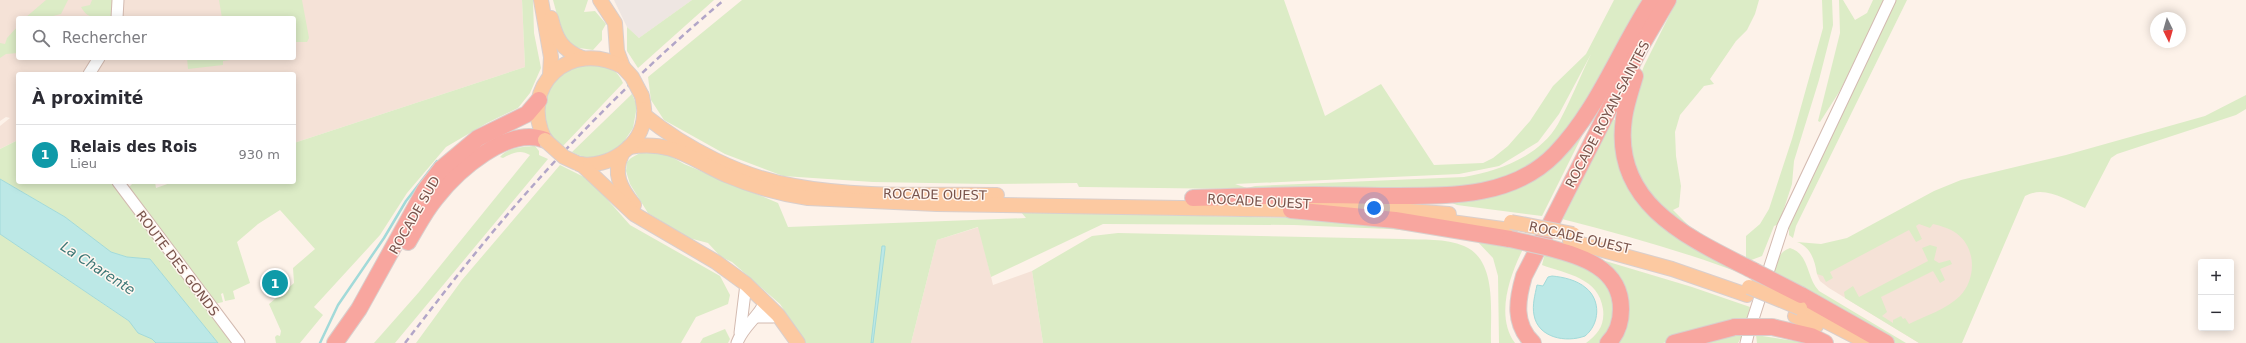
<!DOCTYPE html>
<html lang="fr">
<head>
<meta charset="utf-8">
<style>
  body { margin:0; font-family:"DejaVu Sans",sans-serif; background:#f2f2f3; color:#2b2b33 }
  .controls { position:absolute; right:12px; bottom:12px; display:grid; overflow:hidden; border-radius:4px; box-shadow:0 2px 10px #0003 }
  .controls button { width:36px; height:36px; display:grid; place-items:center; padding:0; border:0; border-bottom:1px solid #e1e1e2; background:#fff; color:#2b2b33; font:20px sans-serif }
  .compass { position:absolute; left:2150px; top:12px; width:36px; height:36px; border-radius:50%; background:#fff; box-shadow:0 2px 10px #0003; rotate:175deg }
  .you { position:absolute; left:1374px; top:208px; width:14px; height:14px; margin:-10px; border:3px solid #fff; border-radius:50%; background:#1a73e8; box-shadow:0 0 0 6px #1a73e833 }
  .badge { display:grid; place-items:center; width:26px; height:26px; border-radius:50%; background:#db2777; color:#fff; font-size:13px; font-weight:700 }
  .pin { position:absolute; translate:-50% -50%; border:2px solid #fff; box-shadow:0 1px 4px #0006 }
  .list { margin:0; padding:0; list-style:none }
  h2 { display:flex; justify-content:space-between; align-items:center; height:52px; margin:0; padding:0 16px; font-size:17px }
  h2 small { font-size:13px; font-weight:400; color:#7c7c81 }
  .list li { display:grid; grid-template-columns:26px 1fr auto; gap:12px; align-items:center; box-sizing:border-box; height:60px; padding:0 16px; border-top:1px solid #e1e1e2 }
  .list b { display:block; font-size:15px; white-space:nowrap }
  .list p { margin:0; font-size:13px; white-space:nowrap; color:#7c7c81 }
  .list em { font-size:13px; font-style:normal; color:#7c7c81 }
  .icon { flex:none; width:22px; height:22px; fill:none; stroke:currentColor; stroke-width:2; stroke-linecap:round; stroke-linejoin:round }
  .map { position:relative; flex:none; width:2246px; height:343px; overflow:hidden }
  .search { position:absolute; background:#fff; box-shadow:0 2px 10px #0003; left:16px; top:16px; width:280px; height:44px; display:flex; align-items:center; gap:10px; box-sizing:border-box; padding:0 14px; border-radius:4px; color:#7c7c81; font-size:15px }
  .panel { position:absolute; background:#fff; box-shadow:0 2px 10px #0003; left:16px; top:72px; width:280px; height:112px; border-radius:4px }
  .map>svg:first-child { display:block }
</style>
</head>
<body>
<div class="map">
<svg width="2246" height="343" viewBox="0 0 2246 343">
  <rect width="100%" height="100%" fill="#fdf2e9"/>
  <g fill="#f5e2d7" fill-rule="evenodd">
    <path d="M 0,0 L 522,0 L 525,67 L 294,143 L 294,74 L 18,74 L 18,140 L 0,149 L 0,126 L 10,118 L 6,117 L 0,121 ZM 18,18 L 294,18 L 294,58 L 18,58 Z"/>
    <polygon points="1922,214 1999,239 1950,343 1919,343 1829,288 1820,281 1817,274 1816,266"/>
    <polygon points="979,227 993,285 1032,271 1043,343 911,343 937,240"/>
  </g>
  <polygon fill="#eee6e2" points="614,0 692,0 639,38 627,27"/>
  <g fill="#dcecc6" fill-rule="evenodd">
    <polygon points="46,0 68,0 61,14 45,18 25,18"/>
    <path d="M 92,0 L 115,0 L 111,18 C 98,18 88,20 81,7 L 90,5 Z"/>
    <polygon points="219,0 302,0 309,38 307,42 294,42 294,18 222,18"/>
    <polygon points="522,0 533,0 534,33 541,68 530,93 518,108 487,123 446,147 407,193 380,235 314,307 323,315 300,343 276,343 275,337 277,335 280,336 281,331 269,304 294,283 293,268 315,249 280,210 258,224 237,242 250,283 233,291 235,299 225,301 223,293 221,294 223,302 214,304 239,343 218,343 150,259 127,257 111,252 65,217 0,179 0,149 18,140 18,182 117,182 125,191 134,182 155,182 156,188 173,182 294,182 294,143 525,67"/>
    <polygon points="553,0 588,0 584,12 595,11 606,24 602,31 602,40 593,50 573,47 562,33"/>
    <polygon points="692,0 714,0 638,68 627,51 627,27 639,38"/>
    <path d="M 742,0 L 1284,0 L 1325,116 L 1381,84 L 1434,165 L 1483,163 L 1493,158 L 1508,146 L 1530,121 L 1553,86 L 1586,54 L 1614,0 L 1642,0 L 1569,130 L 1525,172 L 1451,192 L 1083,187 L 1079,187 L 1077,183 L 987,184 L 873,182 L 783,176 L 725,154 L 664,120 L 651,100 L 648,77 ZM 1591,54 C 1580,77 1570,102 1558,124 C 1539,157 1498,171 1464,177 L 1255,186 L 1247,188 L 1235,184 L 1459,174 L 1499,166 L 1538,142 L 1559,114 Z"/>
    <polygon points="1677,0 1759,0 1755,14 1747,30 1736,41 1710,79 1714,84 1704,86 1680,115 1675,132 1676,156 1681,186 1679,207 1673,210 1689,226 1699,232 1698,237 1661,212 1637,175 1628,133 1635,90 1644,66"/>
    <polygon points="1822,0 1832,0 1833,25 1819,80 1794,161 1792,184 1779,224 1774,226 1762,256 1746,262 1746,236 1760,224 1769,209 1792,139 1823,28"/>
    <polygon points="1839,0 1843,0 1855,20 1867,13 1873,0 1884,0 1841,89 1820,122 1818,121 1840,33"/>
    <polygon points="1896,0 1907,0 1796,226 1793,238 1789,235 1789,227"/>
    <polygon points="18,26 18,53 6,54 0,58 0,43 5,44 7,38"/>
    <polygon points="187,58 244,58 223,61 223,65 188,69"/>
    <path d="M 579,65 C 598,65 615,63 623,83 L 563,146 L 551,138 C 548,129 543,118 543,108 C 543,87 562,72 579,65 Z"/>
    <polygon points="632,94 637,106 633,128 621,146 600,156 585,158 572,152"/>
    <path d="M 2246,95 L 2246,109 L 2236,115 L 2117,154 L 2111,158 L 2085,208 C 2066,200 2045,185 2025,196 L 1962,343 L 1919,343 L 1845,298 L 1844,292 L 1853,286 L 1859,297 L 1928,261 L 1922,248 L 1930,245 L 1937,247 L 1934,260 L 1939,263 L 1950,260 L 1952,264 L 1940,269 L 1945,280 L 1940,283 L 1933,271 L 1881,297 L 1887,312 L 1882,316 L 1893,323 L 1893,320 L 1901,316 L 1903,319 L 1905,318 L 1909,324 C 1925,316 1947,309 1960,296 C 1977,278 1976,247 1956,233 C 1949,228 1941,226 1933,224 L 1930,228 L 1919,224 L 1916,226 L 1922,239 L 1916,242 L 1909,230 L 1830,272 L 1833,278 L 1826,282 L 1823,276 L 1817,274 C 1815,261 1811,247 1797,242 L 1821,244 L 1847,238 L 1934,191 L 1961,180 L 2066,155 L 2205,116 Z"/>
    <path d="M 1611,119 L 1619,121 L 1632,184 L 1756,279 C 1693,254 1628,236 1562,219 Z"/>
    <polygon points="1580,135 1582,136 1542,216 1457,205 1447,201 1478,197"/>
    <path d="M 535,146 L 539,151 L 539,155 L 548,159 L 395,343 L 374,343 L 419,292 L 530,155 C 520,149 513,153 503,158 L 500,157 C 508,147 523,147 535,146 Z"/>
    <polygon points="654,152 670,156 684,164 778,203 788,227 1026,218 1021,212 1295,218 1395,224 1466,236 1389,229 1294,225 1103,224 991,277 978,227 937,240 911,343 806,343 780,304 732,262 721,257 708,243 689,238 648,213 630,184 626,171 627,162 631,158 640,153"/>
    <polygon points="560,165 590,180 630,225 720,276 730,295 728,304 696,317 681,343 416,343 462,280"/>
    <path d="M 1118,233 L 1403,239 C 1422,240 1446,238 1464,246 C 1498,260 1490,313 1491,343 L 1043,343 L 1032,271 L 1092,236 Z"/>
    <polygon points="0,234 130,322 138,333 153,339 156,343 0,343"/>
    <path d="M 1477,241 L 1523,249 C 1510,275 1495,316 1515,343 L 1499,343 L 1498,276 L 1493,258 Z"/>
    <path d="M 1790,248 C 1810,254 1806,278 1819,291 L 1906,343 L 1894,343 L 1772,275 C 1776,263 1778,252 1790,248 Z"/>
    <path d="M 1545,253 C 1576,261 1616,271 1614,309 C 1613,326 1611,329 1602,343 L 1586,343 C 1598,334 1605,325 1603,309 C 1599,278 1567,274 1542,265 Z"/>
    <polygon points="1602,260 1692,287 1750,307 1746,323 1663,343 1614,343 1624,320"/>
    <polygon points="725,329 730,339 728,343 700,343 703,338"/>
    <polygon points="1756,335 1808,343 1757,343"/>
    <polygon points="1728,336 1742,336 1738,343 1700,343"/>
  </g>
  <g fill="#bce8e6" stroke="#a2dad9">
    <polygon points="0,179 65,217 111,252 127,257 150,259 218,343 156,343 152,339 138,333 129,321 0,234"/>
    <polygon points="882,246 885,246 885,249 873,343 871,343"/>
    <path d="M 1552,276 C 1563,277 1577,280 1586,288 C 1601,300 1600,324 1585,336 C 1566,343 1538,338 1534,315 C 1532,305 1535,295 1537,285 L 1543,286 L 1548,277 Z"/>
  </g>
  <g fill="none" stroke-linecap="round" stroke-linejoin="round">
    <polyline stroke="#a2dad9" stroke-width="2.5" points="320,343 338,305 384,238 406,201 437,161"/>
    <g stroke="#d3bab0" stroke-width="13">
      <g id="minor">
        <polyline points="117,18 118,0"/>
        <polyline points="89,74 99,58"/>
        <polyline points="118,182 239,343"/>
        <polyline points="756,317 773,317 778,315"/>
        <polyline points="1752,322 1783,226 1890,0"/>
        <polyline points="740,333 746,284"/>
        <path d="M 737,343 C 743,326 758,318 765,302"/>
        <polyline points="1746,343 1748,335"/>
      </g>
    </g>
    <g stroke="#d9cfcd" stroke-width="16">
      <g id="major">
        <polyline points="541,0 551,57 550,75"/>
        <polyline points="600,0 615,23 617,51 623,67"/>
        <path d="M 551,18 C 556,39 562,50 582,58"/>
        <path d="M 644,115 C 686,149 741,177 794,186 C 859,198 932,194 997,195"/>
        <path d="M 545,140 C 518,86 570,38 623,67"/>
        <path d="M 629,147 C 672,140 689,158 726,175 C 752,186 779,194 808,198 L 937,204 L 1302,210"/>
        <path d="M 622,154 C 612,174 621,189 634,205"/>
        <path d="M 579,164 C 608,169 643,146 644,115 C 645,109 643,102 642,96"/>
        <polyline points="581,164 634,214 716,262 746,284 778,315 798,343"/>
        <polyline points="1290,202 1449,214"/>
        <polyline points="1436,220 1510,230"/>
        <polyline points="1570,241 1672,269 1747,295"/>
        <polyline points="1800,308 1868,343"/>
        <polyline points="1795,316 1816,326"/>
      </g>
    </g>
    <g stroke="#d9cfcd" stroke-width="18">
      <g id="highway">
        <path d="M 1635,76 C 1631,90 1626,104 1624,118 C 1611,205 1691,239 1754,271"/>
        <path d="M 1193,198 C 1234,197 1274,195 1315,195 C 1343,195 1371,196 1399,196 C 1455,196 1514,196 1555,154 C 1598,110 1619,50 1652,0"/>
        <polyline points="1291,210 1395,220 1510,239"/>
        <path d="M 408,242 C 417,227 425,211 436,198 C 457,171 508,125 545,140"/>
        <path d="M 1550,248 C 1582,257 1621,268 1621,309 C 1621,322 1617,334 1608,343"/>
        <polyline points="1801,295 1886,343"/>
        <polyline points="1772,327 1811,336 1825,343"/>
        <polyline points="335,343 359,309 425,190 441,169 478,138 527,114 539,100"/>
        <path d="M 1533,343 C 1513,324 1517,300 1524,276 L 1641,46 L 1668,0"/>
        <polyline points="1674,343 1735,327"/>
      </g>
    </g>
    <use href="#minor" stroke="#fff" stroke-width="11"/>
    <use href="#major" stroke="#fcc9a1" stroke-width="14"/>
    <use href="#highway" stroke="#f8a69f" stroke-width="16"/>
    <path stroke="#b2a6c8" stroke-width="2.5" stroke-dasharray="6 4" stroke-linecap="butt" d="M 405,343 C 445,291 485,239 529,190 C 589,122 654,59 724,0"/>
    <g stroke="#d9cfcd" stroke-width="16" stroke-linecap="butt">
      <g id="major-bridge">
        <polyline points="623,67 632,77 642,96"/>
        <polyline points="545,140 564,157 577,163"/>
        <polyline points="1511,222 1573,234"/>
        <polyline points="1749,287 1800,308"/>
      </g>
    </g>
    <g stroke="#d9cfcd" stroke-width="18" stroke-linecap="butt">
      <g id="highway-bridge">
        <polyline points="1510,239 1550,248"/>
        <polyline points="1754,271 1801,295"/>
        <polyline points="1735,327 1772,327"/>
      </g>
    </g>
    <use href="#major-bridge" stroke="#fcc9a1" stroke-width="14"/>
    <use href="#highway-bridge" stroke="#f8a69f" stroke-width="16"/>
  </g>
  <g text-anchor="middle" stroke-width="3" stroke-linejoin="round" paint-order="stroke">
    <g font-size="13" fill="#79534b" stroke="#fff6f0">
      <text transform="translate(1607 114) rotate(-62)" y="5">ROCADE ROYAN-SAINTES</text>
      <text transform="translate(935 194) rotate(1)" y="5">ROCADE OUEST</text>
      <text transform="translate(1259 201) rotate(3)" y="5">ROCADE OUEST</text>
      <text transform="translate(414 215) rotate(-60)" y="5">ROCADE SUD</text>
      <text transform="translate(1580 237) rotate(13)" y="5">ROCADE OUEST</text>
      <text transform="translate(178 263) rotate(53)" y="5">ROUTE DES GONDS</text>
    </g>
    <g font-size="14" font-style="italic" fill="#3b7776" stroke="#fff6f0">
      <text transform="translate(98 268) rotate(33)" y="5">La Charente</text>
    </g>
  </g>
</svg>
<div class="controls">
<button>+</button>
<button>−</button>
</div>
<svg class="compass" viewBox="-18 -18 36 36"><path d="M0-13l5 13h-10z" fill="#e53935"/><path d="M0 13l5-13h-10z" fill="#7c7c81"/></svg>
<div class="you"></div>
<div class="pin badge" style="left:275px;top:283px;background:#0f9aa8">1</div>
<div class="search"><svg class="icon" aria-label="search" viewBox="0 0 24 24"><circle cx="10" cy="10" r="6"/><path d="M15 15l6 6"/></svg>Rechercher</div>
<section class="panel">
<h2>À proximité<small></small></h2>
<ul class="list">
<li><span class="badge" style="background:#0f9aa8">1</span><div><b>Relais des Rois</b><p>Lieu</p></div><em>930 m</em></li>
</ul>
</section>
</div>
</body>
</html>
